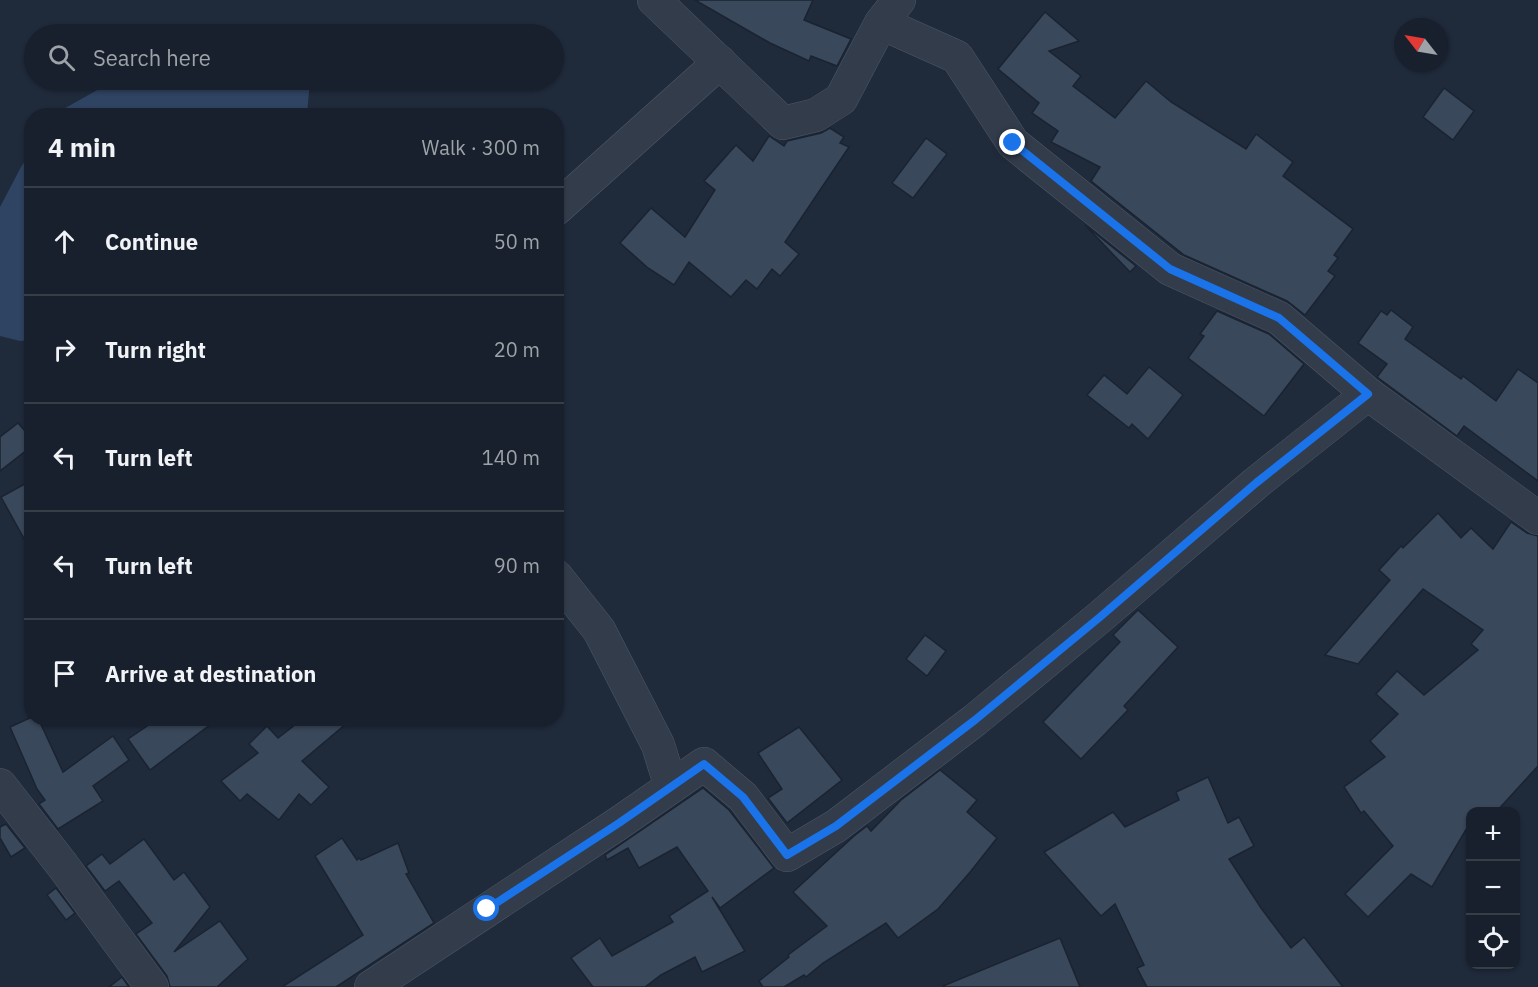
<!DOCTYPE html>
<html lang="en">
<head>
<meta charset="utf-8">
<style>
  body { margin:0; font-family:"IBM Plex Sans",sans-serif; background:#242d38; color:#f1f3f6 }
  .controls { position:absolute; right:18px; bottom:18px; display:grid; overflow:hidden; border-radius:12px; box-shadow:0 2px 4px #0004 }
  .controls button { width:54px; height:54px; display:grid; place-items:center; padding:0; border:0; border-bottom:2px solid #363e48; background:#17202c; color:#f1f3f6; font:30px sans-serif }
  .compass { position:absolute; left:1394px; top:18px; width:54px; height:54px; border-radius:50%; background:#17202c; box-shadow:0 2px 4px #0004; rotate:301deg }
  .stop { position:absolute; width:18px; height:18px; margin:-14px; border:4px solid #1a73e8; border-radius:50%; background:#fff }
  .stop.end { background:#1a73e8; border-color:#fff; box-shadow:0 2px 6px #0008 }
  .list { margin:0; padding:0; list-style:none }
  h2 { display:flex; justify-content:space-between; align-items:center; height:78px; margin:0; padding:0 24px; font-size:26px }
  h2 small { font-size:20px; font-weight:400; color:#9ea3a9 }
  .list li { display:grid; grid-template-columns:39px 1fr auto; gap:18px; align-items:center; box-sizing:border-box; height:108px; padding:0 24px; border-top:2px solid #363e48 }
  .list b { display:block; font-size:22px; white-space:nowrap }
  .list em { font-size:20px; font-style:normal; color:#9ea3a9 }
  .icon { flex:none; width:33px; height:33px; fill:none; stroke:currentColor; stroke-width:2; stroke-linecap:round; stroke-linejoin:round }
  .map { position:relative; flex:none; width:1538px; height:987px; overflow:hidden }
  .search { position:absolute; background:#17202c; box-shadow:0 2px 4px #0004; left:24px; top:24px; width:540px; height:66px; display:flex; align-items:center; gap:15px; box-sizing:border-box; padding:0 21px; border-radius:33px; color:#9ea3a9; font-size:22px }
  .panel { position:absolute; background:#17202c; box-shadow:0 2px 4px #0004; left:24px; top:108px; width:540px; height:618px; border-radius:24px }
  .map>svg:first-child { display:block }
</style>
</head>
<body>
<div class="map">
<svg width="1538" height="987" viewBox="0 0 1538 987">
  <rect width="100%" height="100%" fill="#1f2a3b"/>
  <g fill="#2f4362">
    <polygon points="115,80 310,80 307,115 57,115 60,111"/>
    <polygon points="31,152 31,340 20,341 0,336 0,207 21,167"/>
  </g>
  <g fill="#3a485b" stroke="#1a2331" stroke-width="1.5">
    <polygon points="695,0 813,0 804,20 851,39 837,66 811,56 809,61 770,43"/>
    <polygon points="1045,12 1079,41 1049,51 1081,76 1073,86 1115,118 1146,81 1171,102 1246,149 1256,134 1293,162 1283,176 1353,229 1334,255 1338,258 1328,271 1335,276 1305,315 1287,301 1184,255 1091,181 1100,167 1051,142 1058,131 1032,113 1039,103 998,69"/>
    <polygon points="1444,88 1474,111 1453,140 1423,117"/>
    <polygon points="830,128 844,137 840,143 849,147 785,242 799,254 780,276 772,269 757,289 746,280 731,297 689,262 674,285 648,268 620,243 651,208 685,237 715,190 704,181 736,145 753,161 769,136 784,146 787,141 821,133"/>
    <polygon points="926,138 947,154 913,198 892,183"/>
    <polygon points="1085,225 1136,266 1130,272"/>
    <polygon points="1391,310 1413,327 1405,339 1461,379 1463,376 1496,401 1518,369 1538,383 1538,481 1464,426 1457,436 1377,377 1387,364 1358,343 1381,311 1387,315"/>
    <polygon points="1217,311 1269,334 1304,364 1264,416 1188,358 1204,336 1200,334"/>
    <polygon points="1149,367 1183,395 1148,439 1132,424 1129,428 1087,395 1104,375 1127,394"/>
    <polygon points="18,423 32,439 32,446 0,471 0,437"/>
    <polygon points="32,480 32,553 1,497"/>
    <polygon points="1438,513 1461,538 1471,528 1493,549 1511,522 1527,533 1538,536 1538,766 1496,812 1470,812 1470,823 1432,887 1411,874 1368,917 1345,894 1393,846 1364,811 1361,813 1344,787 1385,757 1370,741 1398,714 1376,694 1397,671 1424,695 1478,650 1471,644 1483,630 1423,589 1358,664 1325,655 1390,580 1379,570 1401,546 1403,548"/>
    <polygon points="1138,610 1178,647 1124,706 1128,710 1081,759 1043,722 1120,642 1113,635"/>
    <polygon points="925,635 946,651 927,676 906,659"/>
    <polygon points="32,717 38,718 63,772 113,736 129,760 93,786 103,801 58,829 39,804 45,800 37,789 10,727"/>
    <polygon points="159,718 219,718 150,770 128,739"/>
    <polygon points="304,718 353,718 302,761 329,787 311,805 299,794 279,820 247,794 240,801 221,781 258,753 249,744 267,726 278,738"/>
    <polygon points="799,727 842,780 787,823 768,798 782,789 758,753"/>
    <polygon points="940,770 977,800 967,812 997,838 971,871 938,909 898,938 886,923 823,963 806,977 804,975 784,987 763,987 759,981 789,957 788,955 827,926 793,892 854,836 867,826 871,831 901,800"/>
    <polygon points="1208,777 1228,823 1239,817 1254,846 1229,859 1261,908 1291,948 1304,937 1343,987 1147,987 1137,968 1144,965 1115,904 1101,916 1044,852 1113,812 1125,827 1179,800 1176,792"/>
    <polygon points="703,788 729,810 774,868 720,908 712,897 745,951 702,972 695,957 661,975 645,987 593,987 571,958 600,938 612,956 673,922 669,916 708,891 677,847 639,868 628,848 607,860 605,855"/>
    <polygon points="6,824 25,848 11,857 0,838 0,827"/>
    <polygon points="342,838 357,860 359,858 361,860 398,843 409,873 406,874 434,923 336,987 282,987 363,935 315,856"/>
    <polygon points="144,839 174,880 184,872 210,907 174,952 220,921 248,959 217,987 170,987 167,976 136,934 152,923 119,881 105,891 86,866 102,854 110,864"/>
    <polygon points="56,888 75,913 66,920 47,895"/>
    <polygon points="1060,938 1080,987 943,987 943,986"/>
    <polygon points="122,977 129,987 109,987"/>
  </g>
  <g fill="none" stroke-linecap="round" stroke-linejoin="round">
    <g stroke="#4d5765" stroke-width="34">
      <g id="street">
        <polyline points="654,0 783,123 816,115 841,99 881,23"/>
        <polyline points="899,0 881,23 957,57 1013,143 1170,269 1279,318 1368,394"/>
        <polyline points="556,209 720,62"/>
        <polyline points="556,576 599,630 658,745 671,787"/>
        <polyline points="0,785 63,866 152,987"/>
        <polyline points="371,987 619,823 704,764 743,797 787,855 836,826 975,720 1100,617 1256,483 1368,394 1538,518"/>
      </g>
    </g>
    <use href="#street" stroke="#333c4b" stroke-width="33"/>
  </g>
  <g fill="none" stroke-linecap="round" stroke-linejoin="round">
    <polyline stroke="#1a73e8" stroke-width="8" points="487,909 619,823 704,764 743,797 787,855 836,826 975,720 1100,617 1256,483 1368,394 1279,318 1170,269 1013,143"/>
  </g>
</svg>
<div class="controls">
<button>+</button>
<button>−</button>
<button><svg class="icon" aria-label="locate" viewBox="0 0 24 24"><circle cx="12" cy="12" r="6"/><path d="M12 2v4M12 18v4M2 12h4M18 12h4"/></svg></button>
</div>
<svg class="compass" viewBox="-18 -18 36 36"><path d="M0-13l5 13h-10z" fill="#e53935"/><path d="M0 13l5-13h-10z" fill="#9ea3a9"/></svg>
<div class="stop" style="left:487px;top:909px"></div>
<div class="stop end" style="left:1013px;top:143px"></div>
<div class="search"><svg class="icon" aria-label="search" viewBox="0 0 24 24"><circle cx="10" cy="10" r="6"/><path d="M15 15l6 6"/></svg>Search here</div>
<section class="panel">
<h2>4 min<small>Walk · 300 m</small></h2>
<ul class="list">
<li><svg class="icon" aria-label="ahead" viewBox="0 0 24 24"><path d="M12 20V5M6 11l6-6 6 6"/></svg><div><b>Continue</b></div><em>50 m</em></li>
<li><svg class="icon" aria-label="right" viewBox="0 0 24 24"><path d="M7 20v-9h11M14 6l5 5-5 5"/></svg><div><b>Turn right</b></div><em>20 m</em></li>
<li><svg class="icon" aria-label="left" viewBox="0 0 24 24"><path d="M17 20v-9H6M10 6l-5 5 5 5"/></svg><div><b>Turn left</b></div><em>140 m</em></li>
<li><svg class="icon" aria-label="left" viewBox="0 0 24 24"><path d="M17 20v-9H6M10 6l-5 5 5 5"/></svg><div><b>Turn left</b></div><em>90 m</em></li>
<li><svg class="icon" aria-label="arrive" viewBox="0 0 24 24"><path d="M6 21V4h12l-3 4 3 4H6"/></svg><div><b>Arrive at destination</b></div></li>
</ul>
</section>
</div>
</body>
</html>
